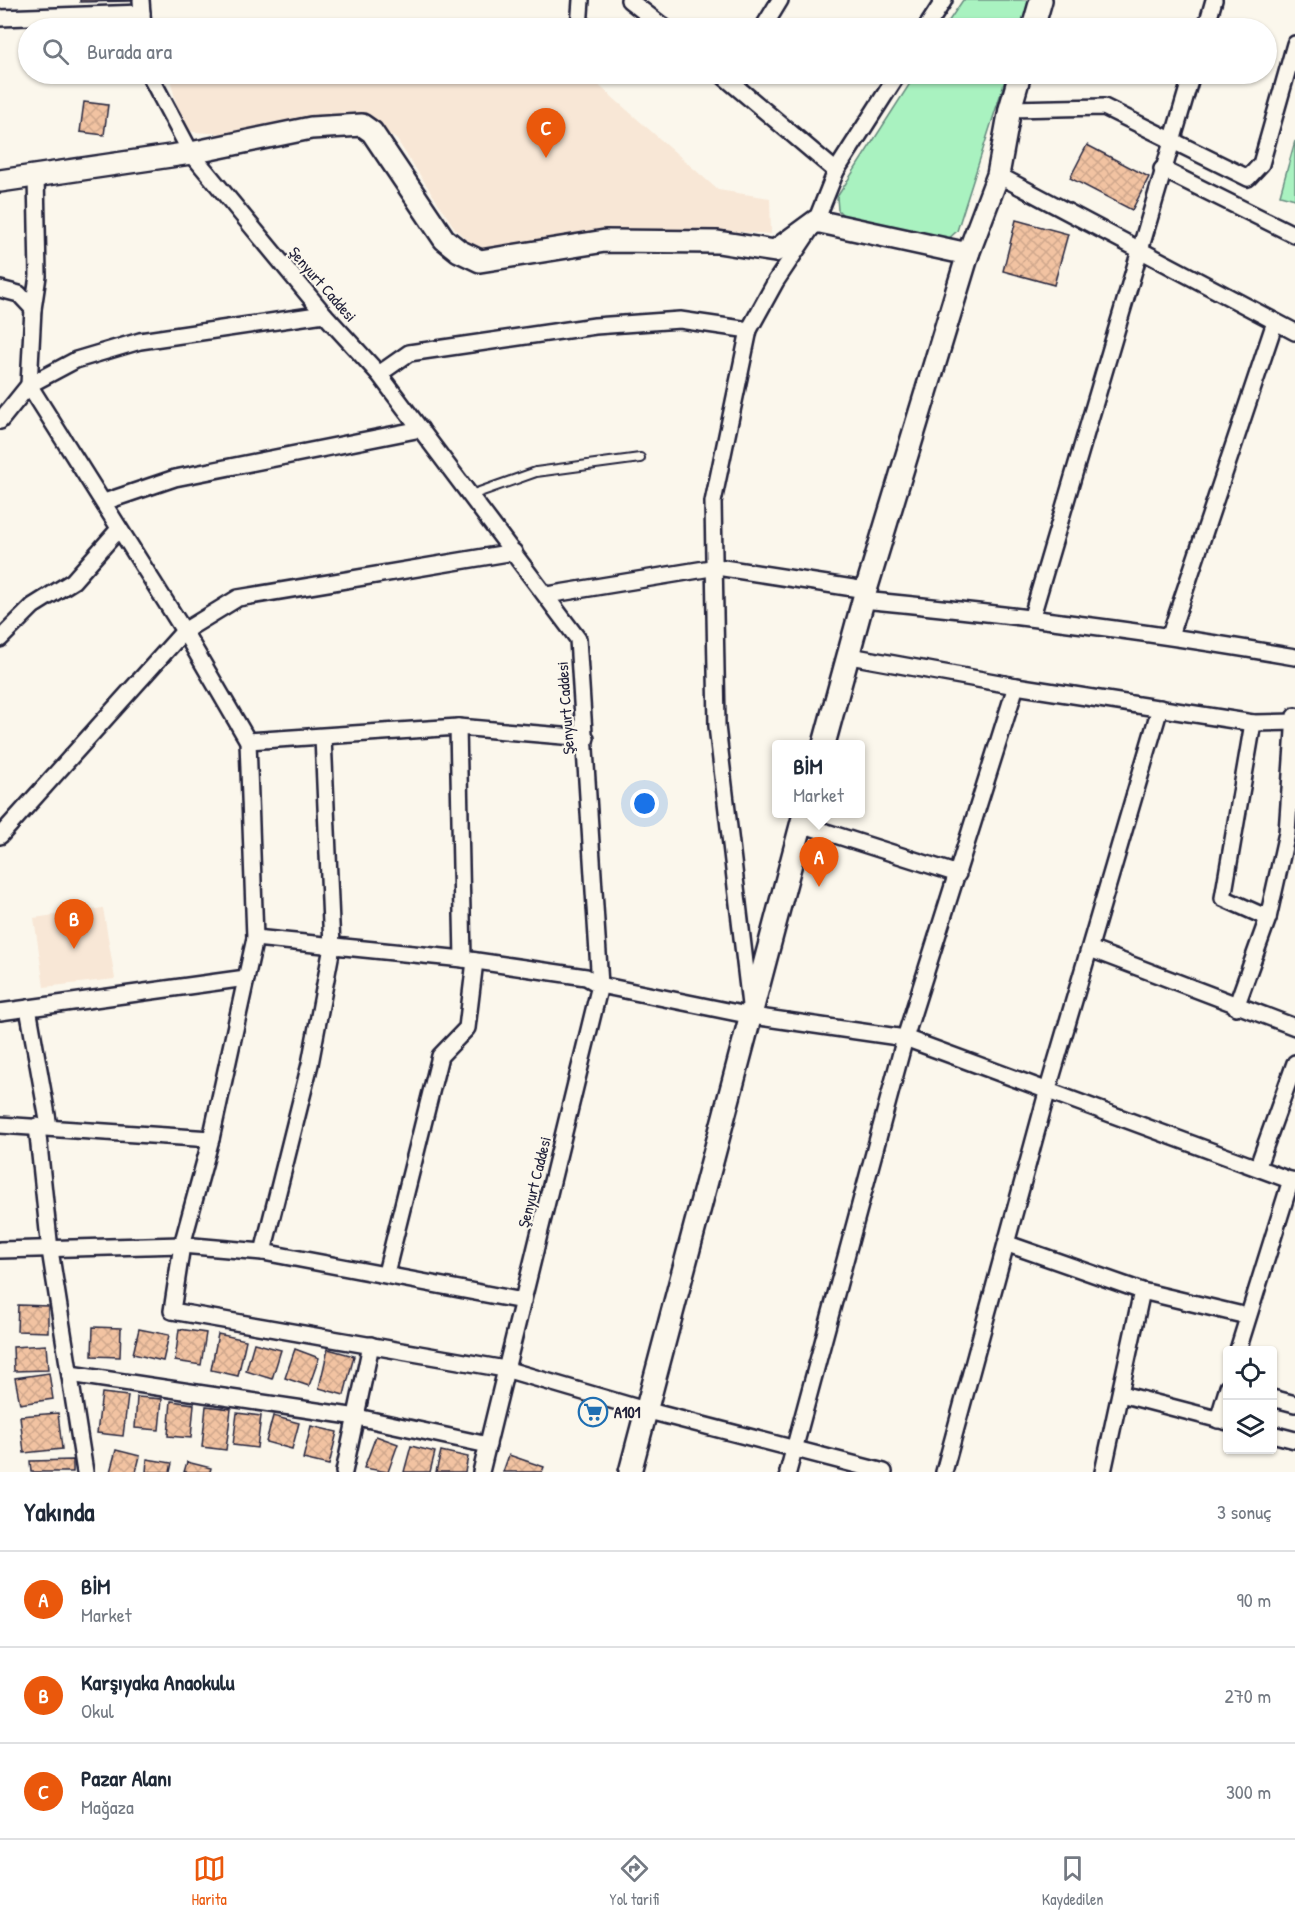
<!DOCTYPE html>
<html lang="tr">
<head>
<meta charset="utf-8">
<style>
  body { margin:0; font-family:"Patrick Hand",sans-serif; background:#f2f2f3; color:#1f2937 }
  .controls { position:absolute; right:18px; bottom:18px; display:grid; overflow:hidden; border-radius:6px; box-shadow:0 2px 4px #0004 }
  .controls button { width:54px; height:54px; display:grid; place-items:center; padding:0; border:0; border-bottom:2px solid #e0e1e3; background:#fff; color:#1f2937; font:30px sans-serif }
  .you { position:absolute; left:645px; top:804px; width:21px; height:21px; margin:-15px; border:4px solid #fff; border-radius:50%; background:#1a73e8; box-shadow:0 0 0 9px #1a73e833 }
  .badge { display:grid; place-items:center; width:39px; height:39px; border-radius:50%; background:#ea580c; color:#fff; font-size:20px; font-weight:700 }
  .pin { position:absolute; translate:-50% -50px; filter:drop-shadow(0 2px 3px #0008) }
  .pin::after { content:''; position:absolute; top:32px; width:21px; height:18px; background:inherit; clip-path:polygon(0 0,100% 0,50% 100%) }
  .popup { position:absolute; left:772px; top:740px; width:93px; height:78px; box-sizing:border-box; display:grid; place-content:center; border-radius:6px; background:#fff; filter:drop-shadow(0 2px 4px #0005); font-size:20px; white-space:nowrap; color:#747a83 }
  .popup b { font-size:22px; color:#1f2937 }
  .popup::after { content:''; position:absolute; left:50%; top:100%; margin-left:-12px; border:12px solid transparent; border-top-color:#fff }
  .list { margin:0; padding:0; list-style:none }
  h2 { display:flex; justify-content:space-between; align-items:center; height:78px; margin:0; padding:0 24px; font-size:26px }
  h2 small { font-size:20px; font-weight:400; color:#747a83 }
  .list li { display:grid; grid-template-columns:39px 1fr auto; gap:18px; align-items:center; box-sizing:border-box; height:96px; padding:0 24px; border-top:2px solid #e0e1e3 }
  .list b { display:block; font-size:22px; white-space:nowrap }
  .list p { margin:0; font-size:20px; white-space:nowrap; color:#747a83 }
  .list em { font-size:20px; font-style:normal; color:#747a83 }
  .icon { flex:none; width:33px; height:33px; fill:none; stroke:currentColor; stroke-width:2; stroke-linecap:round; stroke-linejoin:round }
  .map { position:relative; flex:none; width:1295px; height:1472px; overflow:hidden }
  .search { position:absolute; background:#fff; box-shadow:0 2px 4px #0004; left:18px; right:18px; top:18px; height:66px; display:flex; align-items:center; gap:15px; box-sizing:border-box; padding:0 21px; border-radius:33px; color:#747a83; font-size:22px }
  .sheet { height:366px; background:#fff }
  nav { display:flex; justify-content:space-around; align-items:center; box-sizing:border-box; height:84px; border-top:2px solid #e0e1e3; background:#fff; font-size:16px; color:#747a83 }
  nav a { display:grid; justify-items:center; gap:3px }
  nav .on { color:#ea580c }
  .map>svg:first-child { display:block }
</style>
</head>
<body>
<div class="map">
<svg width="1295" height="1472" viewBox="0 0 1295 1472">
  <defs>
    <pattern id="building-cross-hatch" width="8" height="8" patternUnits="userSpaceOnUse" patternTransform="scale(1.5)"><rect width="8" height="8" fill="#f2c3a2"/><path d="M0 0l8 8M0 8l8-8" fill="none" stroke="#cfa78c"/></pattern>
  </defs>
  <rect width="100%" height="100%" fill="#fbf7ec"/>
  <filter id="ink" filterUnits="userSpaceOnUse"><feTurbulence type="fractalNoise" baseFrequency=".0167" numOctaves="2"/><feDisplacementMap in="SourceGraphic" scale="12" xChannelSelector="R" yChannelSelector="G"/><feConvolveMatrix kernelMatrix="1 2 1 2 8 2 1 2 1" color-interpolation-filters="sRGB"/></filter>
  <g filter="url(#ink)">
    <g fill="#f8e7d6">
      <polygon points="240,74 586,74 718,190 770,198 771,234 710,230 567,239 485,249 469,242 455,229 397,140 372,121 357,115 224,134 193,132 182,126 169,75"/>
      <polygon points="103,908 115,979 44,987 34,918"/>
    </g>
    <g fill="#a9f2c0" stroke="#668a7e" stroke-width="1.5">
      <polygon points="963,0 1030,0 1021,28 944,28"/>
      <polygon points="916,74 1007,74 957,231 947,240 844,216 838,210 837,197"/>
      <polygon points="1295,141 1295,199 1280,195"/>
    </g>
    <g fill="url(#building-cross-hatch)" stroke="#22223b" stroke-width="1.5">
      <polygon points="80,0 131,0 131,1 80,2"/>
      <polygon points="84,102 108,105 104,135 80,132"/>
      <polygon points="1087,145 1149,177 1132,210 1070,178"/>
      <polygon points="1016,220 1068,234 1054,285 1003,271"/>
      <polygon points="18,1305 48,1306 48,1332 17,1331"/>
      <polygon points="93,1327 121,1328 120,1357 92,1356"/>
      <polygon points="139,1329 169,1335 163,1361 133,1354"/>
      <polygon points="179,1329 206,1333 201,1365 175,1361"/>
      <polygon points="218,1334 246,1340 238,1376 211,1370"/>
      <polygon points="254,1343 281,1350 272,1379 246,1371"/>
      <polygon points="46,1345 48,1370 14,1371 13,1347"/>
      <polygon points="295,1349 319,1358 309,1386 285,1378"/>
      <polygon points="328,1349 354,1356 344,1395 319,1388"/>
      <polygon points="49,1373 53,1399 20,1404 15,1378"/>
      <polygon points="102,1393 128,1396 123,1436 97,1433"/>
      <polygon points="137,1397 162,1399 159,1430 135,1428"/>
      <polygon points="171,1401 194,1404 191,1438 168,1436"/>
      <polygon points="206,1406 231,1409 226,1450 202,1447"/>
      <polygon points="58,1413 62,1449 24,1453 20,1416"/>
      <polygon points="237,1413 261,1416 257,1448 233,1445"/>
      <polygon points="273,1416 299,1423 292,1449 266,1442"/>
      <polygon points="311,1426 337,1432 329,1465 303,1459"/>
      <polygon points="376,1436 398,1444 388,1472 364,1468"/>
      <polygon points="411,1446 435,1452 430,1472 404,1472"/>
      <polygon points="116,1450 140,1456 136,1472 110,1472"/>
      <polygon points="441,1451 468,1457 465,1472 436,1472"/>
      <polygon points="509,1455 544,1467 542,1472 503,1472"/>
      <polygon points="147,1459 172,1463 170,1472 146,1472"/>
      <polygon points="73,1460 73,1472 31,1472 30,1461"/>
      <polygon points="187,1462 211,1468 210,1472 184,1472"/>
    </g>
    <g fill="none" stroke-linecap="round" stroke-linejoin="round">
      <g stroke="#22223b" stroke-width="12">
        <polyline id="lane" points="471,495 536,472 640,458"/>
      </g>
      <g stroke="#22223b" stroke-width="20">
        <g id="street">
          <polyline points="141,0 143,28"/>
          <polyline points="629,0 665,28"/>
          <polyline points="0,18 142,13"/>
          <polyline points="579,28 581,0"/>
          <polyline points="763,28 780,0"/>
          <polyline points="926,28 944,0"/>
          <polyline points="1206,28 1214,0"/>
          <polyline points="149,74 191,153 324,314 379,374 578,639 600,985 481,1472"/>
          <polyline points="721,74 836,171"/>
          <polyline points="1010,109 1104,107 1248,178 1261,164 1295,44"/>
          <polyline points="1162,169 1295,235"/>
          <polyline points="998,175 1295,332"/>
          <polyline points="36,176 38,276 33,309 29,385 184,631 248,741 255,938 211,1139 182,1245 172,1311 505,1369 645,1410 884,1472"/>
          <polyline points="0,289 19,294 33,309"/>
          <polyline points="379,374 409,353 595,326 680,320 749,330"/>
          <polyline points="0,421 29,385 76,360 140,341 324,314"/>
          <polyline points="104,502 175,478 421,429"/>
          <polyline points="547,595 717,567 866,590"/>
          <path d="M 863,600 C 1008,614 1152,632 1295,657"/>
          <polyline points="1032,616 1192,74"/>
          <polyline points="1170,635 1275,322"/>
          <polyline points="0,639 33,606 73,581 119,529"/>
          <polyline points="850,656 1016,686 1253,723 1295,722"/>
          <polyline points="1253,723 1223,898 1268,918"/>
          <polyline points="458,727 463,959"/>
          <polyline points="248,741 458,727 586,738"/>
          <polyline points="801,824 958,874"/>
          <polyline points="0,836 184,631 238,598 514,552"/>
          <polyline points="255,938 463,959 586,977 600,985 752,1016 905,1038 1295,1182"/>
          <polyline points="1090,949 1295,1027"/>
          <polyline points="750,1005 717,726 713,502 749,330 776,281 816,221 836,171 898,74"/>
          <polyline points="1236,1007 1268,918 1287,833 1295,716"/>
          <polyline points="28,1008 49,1126"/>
          <polyline points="0,1012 246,978"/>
          <polyline points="0,1125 211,1139"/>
          <polyline points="37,1126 50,1250 85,1472"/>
          <polyline points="1258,1166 1295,1063"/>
          <polyline points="1008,1244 1142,1291 1247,1316"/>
          <polyline points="0,1250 182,1245 263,1252 523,1301"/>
          <polyline points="263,1252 310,1064 332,947 323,737"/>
          <polyline points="386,1273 440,1056 467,1028 475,961"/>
          <polyline points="1238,1350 1291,1180"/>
          <polyline points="70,1374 357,1417 488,1445"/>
          <polyline points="1121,1394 1228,1422"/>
          <polyline points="1272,1398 1295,1404"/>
          <polyline points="1218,1420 1228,1387"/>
          <polyline points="1272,1434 1295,1440"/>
          <polyline points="344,1472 371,1345"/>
          <polyline points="788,1472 905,1038 1016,686"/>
          <polyline points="944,1472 1048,1089 1160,708"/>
          <polyline points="1103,1472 1142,1291"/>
        </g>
      </g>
      <g stroke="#22223b" stroke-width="26">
        <g id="secondary">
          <polyline points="1033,28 1041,0"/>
          <polyline points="0,181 191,153 311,128 362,125 372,132 444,239 459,251 480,261 605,241 718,242 775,251 816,221 968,254"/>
          <polyline points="824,744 866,590 968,254 998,175 1010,109 1020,74"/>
          <polyline points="630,1472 804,814"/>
        </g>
      </g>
      <use href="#lane" stroke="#fbf7ec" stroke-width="8"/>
      <use href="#street" stroke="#fbf7ec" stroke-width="15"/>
      <use href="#secondary" stroke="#fbf7ec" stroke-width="21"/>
    </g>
  </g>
  <defs>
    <g id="supermarket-ring" transform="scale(1.5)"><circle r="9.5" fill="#fbf7ec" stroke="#1f6fb2" stroke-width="1.5"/><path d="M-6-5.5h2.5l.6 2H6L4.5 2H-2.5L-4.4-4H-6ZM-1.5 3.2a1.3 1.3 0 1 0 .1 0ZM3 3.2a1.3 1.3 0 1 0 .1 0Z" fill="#1f6fb2"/></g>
  </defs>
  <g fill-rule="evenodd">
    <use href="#supermarket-ring" x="593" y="1412"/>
  </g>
  <g text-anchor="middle" stroke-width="4.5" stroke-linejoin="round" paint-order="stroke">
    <g font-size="16" fill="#22223b" stroke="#fbf7ec">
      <text transform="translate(323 284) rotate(49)" y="6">Şenyurt Caddesi</text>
      <text transform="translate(565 708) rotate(-94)" y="6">Şenyurt Caddesi</text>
      <text transform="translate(534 1182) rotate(-76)" y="6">Şenyurt Caddesi</text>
    </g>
    <g font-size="16" font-weight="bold" fill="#22223b" stroke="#fbf7ec" text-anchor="start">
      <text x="614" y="1418">A101</text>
    </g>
  </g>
</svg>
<div class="controls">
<button><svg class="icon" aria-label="locate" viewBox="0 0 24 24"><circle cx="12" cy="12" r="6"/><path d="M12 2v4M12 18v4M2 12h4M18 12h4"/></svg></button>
<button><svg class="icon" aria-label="layers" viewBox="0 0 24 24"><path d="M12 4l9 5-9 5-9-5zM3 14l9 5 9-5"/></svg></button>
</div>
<div class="you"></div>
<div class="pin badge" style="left:819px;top:887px">A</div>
<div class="popup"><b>BİM</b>Market</div>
<div class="pin badge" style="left:74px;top:949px">B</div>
<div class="pin badge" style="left:546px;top:158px">C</div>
<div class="search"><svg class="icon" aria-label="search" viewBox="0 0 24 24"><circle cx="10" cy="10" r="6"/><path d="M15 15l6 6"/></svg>Burada ara</div>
</div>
<section class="sheet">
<h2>Yakında<small>3 sonuç</small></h2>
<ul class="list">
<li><span class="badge">A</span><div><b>BİM</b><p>Market</p></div><em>90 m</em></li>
<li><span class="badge">B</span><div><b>Karşıyaka Anaokulu</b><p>Okul</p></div><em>270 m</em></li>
<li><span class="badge">C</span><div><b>Pazar Alanı</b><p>Mağaza</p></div><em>300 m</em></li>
</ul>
</section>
<nav>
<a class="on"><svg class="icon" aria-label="map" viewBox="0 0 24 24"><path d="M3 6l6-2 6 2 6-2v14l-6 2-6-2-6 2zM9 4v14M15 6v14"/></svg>Harita</a>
<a><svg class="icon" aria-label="directions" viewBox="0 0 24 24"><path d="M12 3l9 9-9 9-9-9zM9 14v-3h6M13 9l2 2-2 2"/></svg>Yol tarifi</a>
<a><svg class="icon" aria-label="saved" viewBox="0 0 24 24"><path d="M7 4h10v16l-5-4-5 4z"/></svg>Kaydedilen</a>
</nav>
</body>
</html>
